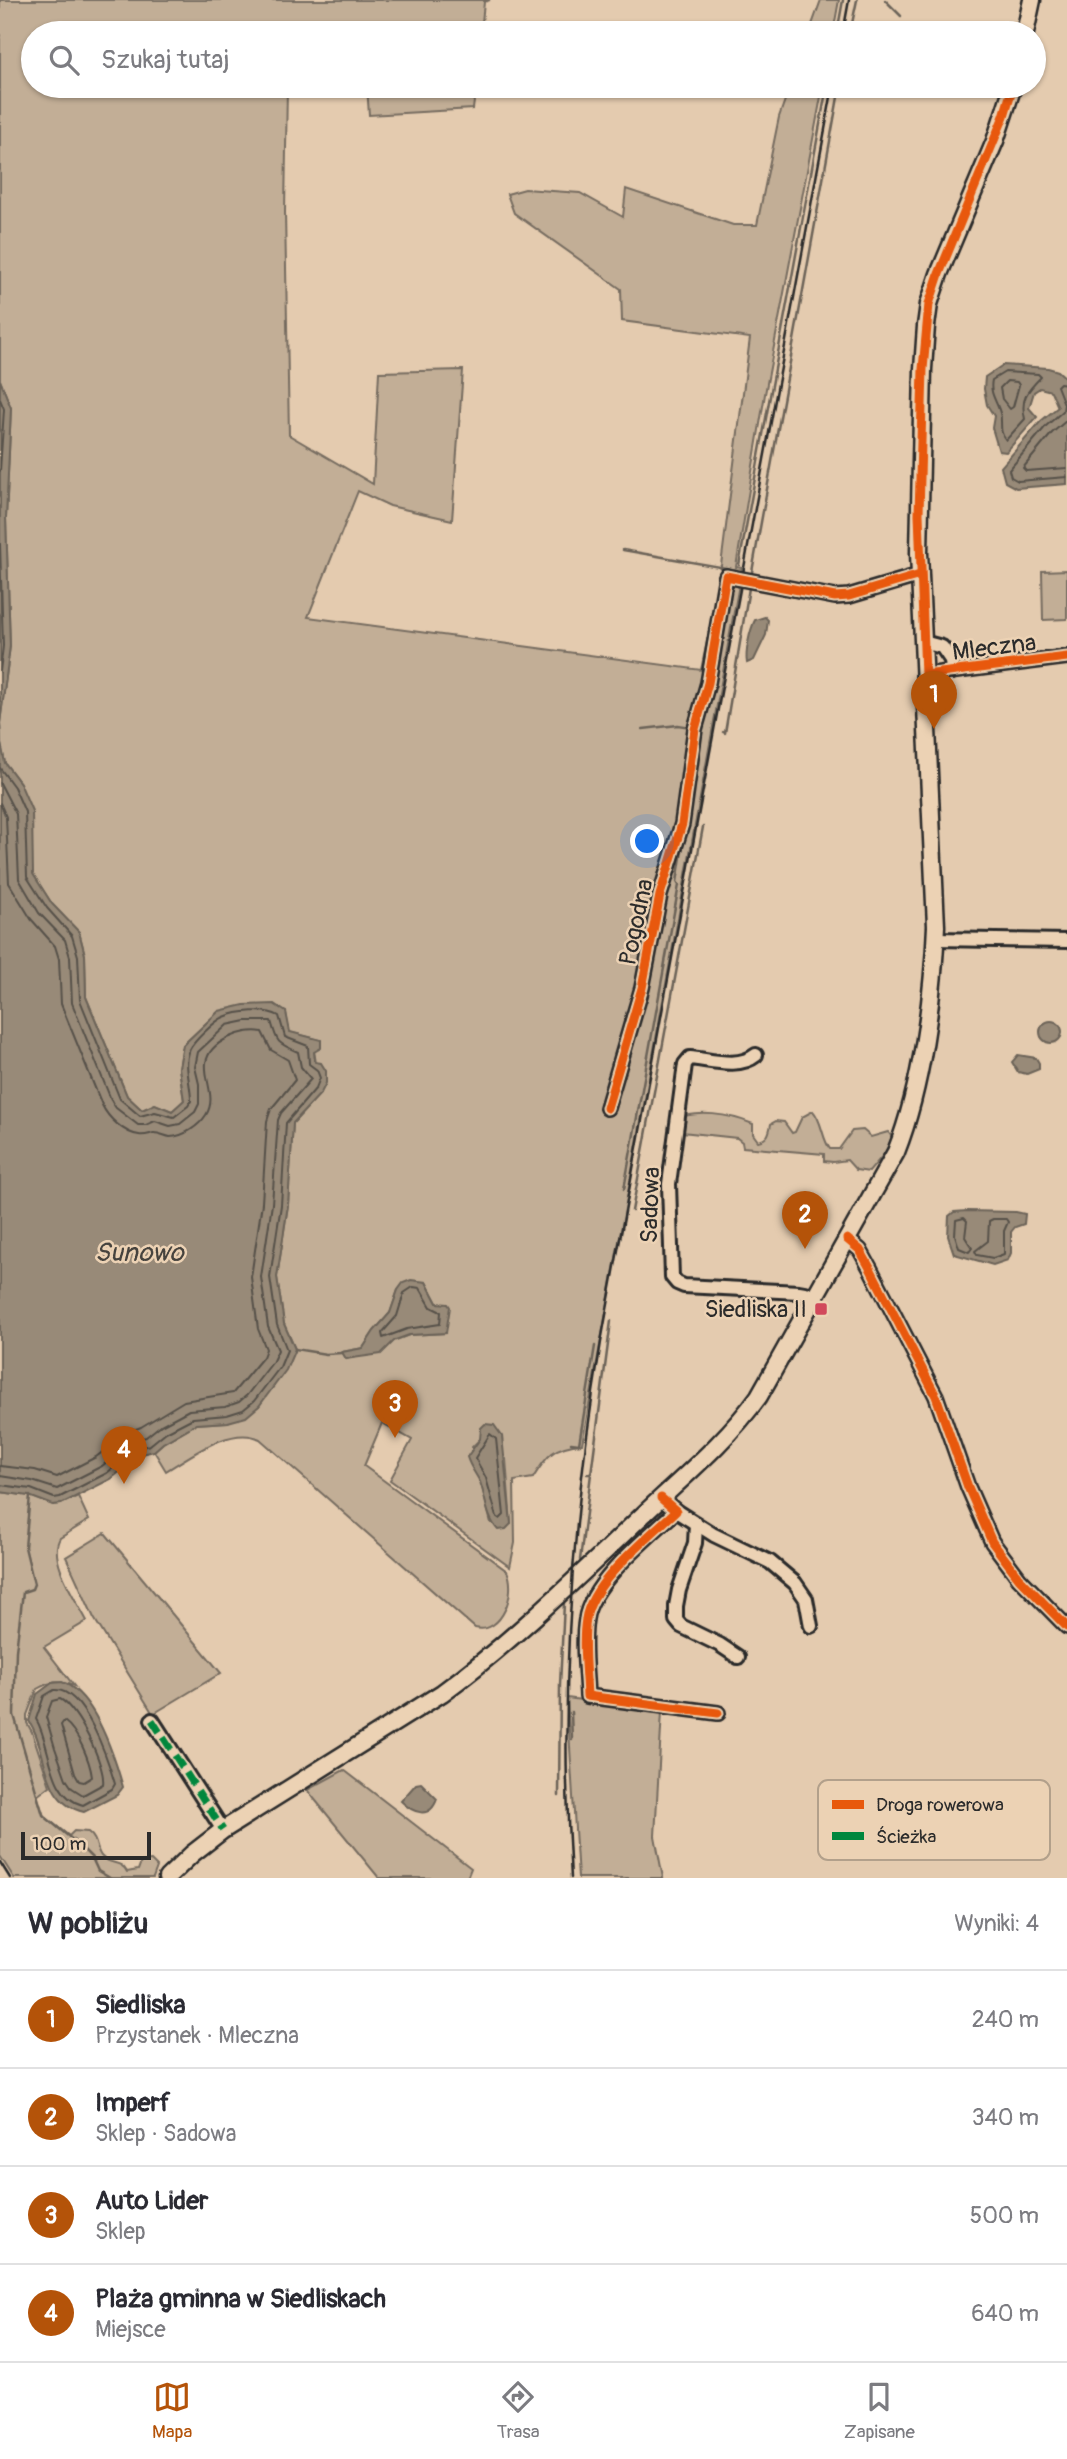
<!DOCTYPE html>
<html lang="pl">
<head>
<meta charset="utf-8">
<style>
  body { margin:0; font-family:Pangolin,sans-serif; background:#f7f7f7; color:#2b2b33 }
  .scale { position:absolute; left:21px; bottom:18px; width:130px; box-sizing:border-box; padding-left:7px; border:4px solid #2b2b2b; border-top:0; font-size:19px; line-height:24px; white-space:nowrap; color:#2b2b2b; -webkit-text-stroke:5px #ecd2b4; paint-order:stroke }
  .you { position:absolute; left:648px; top:842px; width:24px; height:24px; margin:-18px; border:5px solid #fff; border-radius:50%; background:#1a73e8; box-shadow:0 0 0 10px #1a73e833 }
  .badge { display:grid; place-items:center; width:46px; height:46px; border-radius:50%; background:#b45309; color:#fff; font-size:23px; font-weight:700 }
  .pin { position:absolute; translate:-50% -58px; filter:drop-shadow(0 2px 4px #0008) }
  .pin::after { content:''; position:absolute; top:37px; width:24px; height:21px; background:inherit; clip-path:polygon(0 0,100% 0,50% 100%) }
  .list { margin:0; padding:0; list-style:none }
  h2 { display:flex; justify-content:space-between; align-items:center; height:91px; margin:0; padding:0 28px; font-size:30px }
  h2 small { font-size:23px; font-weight:400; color:#7c7c81 }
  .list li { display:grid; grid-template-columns:46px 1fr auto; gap:21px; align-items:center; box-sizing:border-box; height:98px; padding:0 28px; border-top:2px solid #e1e1e2 }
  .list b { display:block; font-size:26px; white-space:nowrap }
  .list p { margin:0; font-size:23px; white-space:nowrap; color:#7c7c81 }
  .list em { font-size:23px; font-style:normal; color:#7c7c81 }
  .icon { flex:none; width:38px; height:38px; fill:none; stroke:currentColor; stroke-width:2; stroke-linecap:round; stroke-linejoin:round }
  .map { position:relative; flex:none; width:1067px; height:1878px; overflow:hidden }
  .search { position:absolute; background:#fff; box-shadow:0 2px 5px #0004; left:21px; right:21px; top:21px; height:77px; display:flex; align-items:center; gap:18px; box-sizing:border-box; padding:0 24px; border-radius:38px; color:#7c7c81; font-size:26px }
  .sheet { height:483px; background:#fff }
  nav { display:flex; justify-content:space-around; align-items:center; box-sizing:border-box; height:98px; border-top:2px solid #e1e1e2; background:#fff; font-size:19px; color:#7c7c81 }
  nav a { display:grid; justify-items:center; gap:4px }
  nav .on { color:#b45309 }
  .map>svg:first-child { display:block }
</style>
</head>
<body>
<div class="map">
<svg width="1067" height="1878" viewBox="0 0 1067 1878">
  <rect width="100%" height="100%" fill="#e4cbaf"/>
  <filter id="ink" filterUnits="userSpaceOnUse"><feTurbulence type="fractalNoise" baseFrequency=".0143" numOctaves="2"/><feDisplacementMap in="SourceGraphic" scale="14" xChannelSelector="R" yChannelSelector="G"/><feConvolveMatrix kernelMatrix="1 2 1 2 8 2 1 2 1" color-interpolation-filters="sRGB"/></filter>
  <g filter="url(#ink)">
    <g fill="#c2ae96" stroke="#766c60" stroke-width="2" fill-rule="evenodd">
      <path d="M 0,0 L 490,0 L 484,2 L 481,33 L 33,33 L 33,86 L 287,86 L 285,212 L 289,435 L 373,484 L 379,372 L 463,370 L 452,520 L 390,506 L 358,491 L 308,617 L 701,670 L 718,589 L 750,338 L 622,321 L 621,289 L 514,213 L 507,194 L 525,189 L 580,193 L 623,217 L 626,189 L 733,225 L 757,225 L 779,117 L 790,86 L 823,86 L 765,394 L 736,567 L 742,568 L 582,1444 C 554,1446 547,1455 533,1478 L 514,1481 L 515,1543 L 510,1567 L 390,1480 L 412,1440 L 382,1423 L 364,1466 L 507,1571 C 517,1592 502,1635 475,1628 L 260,1439 C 231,1425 191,1456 166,1471 L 154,1451 L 163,1443 L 196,1424 L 228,1422 L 259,1406 L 295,1349 L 284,1324 L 277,1277 L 288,1205 L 293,1123 L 321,1093 L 314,1051 L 320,1040 L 289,1032 L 286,1012 L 219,1011 L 183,1045 L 179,1068 L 184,1101 L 172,1111 L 155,1104 L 142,1110 L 127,1096 L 86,997 L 85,955 L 79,932 L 52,904 L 33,874 L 20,783 L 5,763 L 1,744 L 0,723 L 10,646 L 6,518 L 11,408 L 0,380 ZM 426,1282 L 437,1303 L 440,1304 L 446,1333 L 409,1335 L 347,1359 L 342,1352 L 363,1348 L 374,1331 L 390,1313 L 398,1290 ZM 480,1439 L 506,1459 L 511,1524 L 491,1523 L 472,1447 Z"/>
      <polygon points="821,0 839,0 833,33 809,33"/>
      <polygon points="367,86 476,86 473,109 369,115"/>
      <polygon points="1067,570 1067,619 1043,620 1042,571"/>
      <path d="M 813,1111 C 822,1120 822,1139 830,1149 L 839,1149 L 852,1131 L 863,1130 L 871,1137 L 888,1132 L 892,1137 L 885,1153 L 869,1172 L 856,1170 L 847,1160 L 833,1162 L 824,1161 L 824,1154 L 743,1147 L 742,1142 L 737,1138 L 682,1132 L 673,1120 C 697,1109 729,1114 753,1124 L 753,1134 L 758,1141 C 768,1139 769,1134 771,1124 L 776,1121 L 784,1122 L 792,1133 L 795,1132 L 802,1117 Z"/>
      <path d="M 0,1492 L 30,1496 L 53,1505 L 61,1504 L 78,1496 L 89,1520 L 60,1538 C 47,1559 77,1601 87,1621 L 44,1647 L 74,1686 C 59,1680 51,1681 37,1689 L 27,1715 L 27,1723 L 32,1732 L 50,1786 L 37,1796 L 44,1816 L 69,1836 L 74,1831 L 88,1832 C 99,1840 95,1850 102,1857 C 110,1865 121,1860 127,1872 L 138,1870 L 141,1862 L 151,1861 L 157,1867 L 153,1878 L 14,1878 L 0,1856 Z"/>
      <polygon points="105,1533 221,1673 153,1714 94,1618 66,1557"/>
      <polygon points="567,1698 662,1711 655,1836 663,1878 578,1878"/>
      <polygon points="344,1770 471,1868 467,1878 379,1878 307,1790"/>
    </g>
    <g fill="#988a78" stroke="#6c6459" stroke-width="2">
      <polygon points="1003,365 1048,368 1058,371 1067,379 1067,484 1016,488 1005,482 1001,467 1041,421 1058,407 1051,391 1040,388 1034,392 1029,408 1037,417 1006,452 999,451 992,428 994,416 987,405 984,389 985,377"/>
      <polygon points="0,380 11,408 6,518 10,646 0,723 1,744 5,763 20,783 32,811 33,874 52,904 79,932 85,955 86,997 127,1096 142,1110 155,1104 172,1111 184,1100 179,1068 183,1045 219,1011 244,1005 274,1004 286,1012 290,1032 321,1040 321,1048 314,1052 315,1062 321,1063 326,1071 326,1083 321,1093 293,1123 288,1205 277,1277 284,1324 295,1349 286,1370 259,1406 246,1417 228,1422 196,1424 163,1443 154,1451 141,1454 111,1479 61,1504 53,1505 29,1496 0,1492"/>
      <path d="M 765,617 L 768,620 L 766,635 L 754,660 L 747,663 C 745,652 750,630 755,620 Z"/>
      <circle cx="1051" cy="1032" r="11"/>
      <polygon points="1018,1055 1036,1058 1039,1063 1039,1069 1027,1074 1018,1072 1012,1062"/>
      <polygon points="967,1211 1016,1212 1025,1214 1024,1224 1015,1227 1011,1232 1011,1253 1008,1260 993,1265 954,1254 948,1236 949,1216 954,1212"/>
      <polygon points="411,1280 426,1282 437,1303 448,1304 450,1307 446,1333 409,1335 395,1340 381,1354 346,1359 342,1352 363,1348 374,1331 390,1313 398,1290 403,1283"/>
      <path d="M 485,1424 L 494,1425 L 502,1436 L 511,1524 L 506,1529 L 498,1530 C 486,1517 486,1498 480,1482 C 476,1474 470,1467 467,1457 L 480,1439 L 481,1428 Z"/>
      <path d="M 62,1682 C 95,1694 114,1755 123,1787 L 117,1795 L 84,1812 C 40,1802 49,1751 29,1721 L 37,1694 L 52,1683 Z"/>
      <path d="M 421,1783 L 437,1799 C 430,1820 413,1813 401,1801 L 416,1784 Z"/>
    </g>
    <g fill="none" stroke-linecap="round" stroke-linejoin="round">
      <g stroke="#57514a" stroke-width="2">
        <path d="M 1005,372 L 1038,374 L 1041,377 C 1027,391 1020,399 1025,419 L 1006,440 C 998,431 1003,424 1000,413 C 997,401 989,394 992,380 Z"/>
        <polygon points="1007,381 1017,382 1019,385 1013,407 1010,409 1002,399 1000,388"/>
        <polyline points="1067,384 1060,383 1057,386 1064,404 1063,411 1046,426 1009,470 1011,477 1018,481 1067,477"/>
        <polyline points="0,399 4,409 0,471"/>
        <polyline points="1067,420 1052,433 1023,468 1026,471 1067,468"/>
        <polyline points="0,544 3,646 0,672"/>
        <path d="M 0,768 L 14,787 L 25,812 L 27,877 L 47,908 L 72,936 L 78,956 L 80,1000 L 120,1099 L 140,1116 L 155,1112 L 174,1117 L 188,1106 L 191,1101 C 191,1084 184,1068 189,1052 C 191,1043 216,1020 224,1017 C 238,1011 266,1008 279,1016 L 285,1037 L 308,1046 L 309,1064 L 317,1070 L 320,1078 L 316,1088 L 286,1123 L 281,1205 L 270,1277 L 277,1325 L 287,1350 L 280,1367 L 254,1401 L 243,1410 L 227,1415 L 193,1418 L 166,1432 L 150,1445 L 137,1448 L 107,1473 L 60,1497 L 54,1498 L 31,1489 L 0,1485"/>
        <path d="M 0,783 L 16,814 L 19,879 L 39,913 L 65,940 L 70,957 L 72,1003 L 112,1102 L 116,1108 L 138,1125 L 146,1125 L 155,1121 L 170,1126 L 180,1124 L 195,1112 L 199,1104 L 199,1084 L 195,1067 L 198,1052 L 227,1025 L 246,1021 L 271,1021 C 277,1043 277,1043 298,1052 L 301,1067 L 311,1079 L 281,1113 L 278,1120 L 272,1204 L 261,1277 L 268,1327 L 278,1350 L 272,1363 L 247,1395 L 239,1402 L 225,1407 L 189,1410 L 161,1425 L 146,1437 L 133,1441 L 102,1466 L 57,1489 L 32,1481 L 0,1476"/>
        <path d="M 0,803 L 6,817 L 9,883 L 31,919 L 55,946 L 59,959 L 61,1004 L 102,1105 C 108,1118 124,1133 139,1135 C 145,1136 149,1134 154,1133 C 159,1133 165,1136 170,1137 C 183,1137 199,1126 206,1115 C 217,1098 204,1080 206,1063 C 209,1041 244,1028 262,1032 L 271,1050 L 288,1060 L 295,1080 L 271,1109 L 267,1121 L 262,1203 L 251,1277 L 258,1329 L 266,1349 L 263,1357 L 233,1393 L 184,1401 L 141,1427 L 128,1432 L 96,1457 L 57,1477 L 35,1470 L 0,1466"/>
        <polygon points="964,1218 967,1221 965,1237 972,1248 969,1252 959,1248 955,1235 956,1220"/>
        <polygon points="993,1219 1006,1219 1008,1222 1004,1231 1004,1254 993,1258 977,1255 975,1251 988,1241 989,1221"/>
        <polygon points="413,1287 420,1288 431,1307 441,1312 440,1324 407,1329 383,1338 382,1333 397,1316 404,1293"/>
        <polygon points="490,1434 496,1439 504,1515 500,1519 497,1517 486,1478 475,1458"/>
        <path d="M 54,1690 C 84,1687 108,1760 115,1784 L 112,1789 L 83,1805 C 47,1796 52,1745 36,1719 L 44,1696 Z"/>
        <path d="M 60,1699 C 77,1707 106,1766 103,1784 L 83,1795 L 72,1788 L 66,1779 L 55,1748 L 46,1717 L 52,1701 Z"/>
        <path d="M 64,1721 C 78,1731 90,1761 92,1777 L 84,1782 L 79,1781 L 75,1774 L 61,1725 Z"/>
      </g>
      <g stroke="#6c6459" stroke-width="2.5">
        <polyline points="885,0 901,16"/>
        <polyline points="837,33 843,0"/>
        <polyline points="850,33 857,0"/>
        <polyline points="623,550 737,570"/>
        <polyline points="739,565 827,86"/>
        <polyline points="752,572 840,86"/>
        <polyline points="643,729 678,725 691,727"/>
        <polyline points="723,732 725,733 749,588"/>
        <polyline points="624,1189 679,885 677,882 684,838"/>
        <polyline points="632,1211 703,827"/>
        <polyline points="295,1349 326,1354 342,1353"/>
        <polyline points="571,1443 579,1444 595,1346"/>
        <polyline points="591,1474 611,1321"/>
        <polyline points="30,1496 25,1547 34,1584 32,1589 23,1592 16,1651 14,1715 43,1815 81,1847 92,1858 98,1871 110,1878"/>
        <polyline points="580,1560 591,1474 587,1474"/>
        <polyline points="571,1712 572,1740"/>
        <polyline points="559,1796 560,1685 564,1603"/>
      </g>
      <g stroke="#2b2b2b" stroke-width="18">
        <g id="minor">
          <polyline points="923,642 942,647 951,660 952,672"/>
          <polyline points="925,675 1067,657"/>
          <polyline points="935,939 1067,941"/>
          <path d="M 756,1055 C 739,1069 711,1060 690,1058 L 685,1064 L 669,1184 L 672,1277 L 677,1283 L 684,1286 L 799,1292 L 810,1294 L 814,1299"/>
          <polyline points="607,1108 642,988 660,895 682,824 695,729 708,683 726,576 835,597 849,596 920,575"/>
          <polyline points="847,1239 860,1250 870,1268 936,1396 968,1487 992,1542 1019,1578 1067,1627"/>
          <path d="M 661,1498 L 676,1511 C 650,1536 591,1582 586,1619 C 582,1643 586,1671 587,1696 L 718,1713"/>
          <polyline points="676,1511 714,1535 770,1562 795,1583 806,1599 811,1626"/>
          <polyline points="696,1524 695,1543 679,1590 676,1606 676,1620 681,1626 720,1645 738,1657"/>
          <polyline points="152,1720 223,1830"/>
        </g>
      </g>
      <g stroke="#2b2b2b" stroke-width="21">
        <g id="major">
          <polyline points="1025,33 1032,0"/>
          <path d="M 167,1878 L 192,1854 L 223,1830 L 442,1693 C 514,1640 579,1576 643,1515 C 683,1477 727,1441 759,1396 L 896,1152 C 922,1086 933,998 936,926 L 919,553 L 923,369 L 926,326 L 929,304 L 939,274 L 995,141 L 1013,86"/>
        </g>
      </g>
      <use href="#minor" stroke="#ecd2b4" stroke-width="12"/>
      <use href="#major" stroke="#ecd2b4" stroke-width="16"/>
      <g stroke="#2b2b2b" stroke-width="2.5">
        <polyline points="843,33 849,0"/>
        <polyline points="0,1862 10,1878"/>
        <path d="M 571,1878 C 559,1698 571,1520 601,1342 L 833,86"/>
      </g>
      <polyline stroke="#00873e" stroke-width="7" stroke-dasharray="14 7" stroke-linecap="butt" points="152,1720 223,1830"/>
      <g stroke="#ecd2b4" stroke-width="13">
        <g id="cycleway">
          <polyline points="1013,86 1004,116 939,274 929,304 923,369 919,514 925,675 1067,657"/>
          <polyline points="607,1108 642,988 660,895 682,824 695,729 708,683 726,576 835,597 849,596 920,575"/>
          <polyline points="847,1239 860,1250 870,1268 936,1396 968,1487 992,1542 1019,1578 1067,1627"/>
          <path d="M 661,1498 L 676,1511 C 650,1536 591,1582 586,1619 C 582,1643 586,1671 587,1696 L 718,1713"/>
        </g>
      </g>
      <use href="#cycleway" stroke="#e8590c" stroke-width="9"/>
    </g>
  </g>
  <rect fill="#d1495b" stroke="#ecd2b4" stroke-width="2.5" x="814" y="1302" width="14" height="14" rx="3.5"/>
  <g text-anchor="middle" stroke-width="5" stroke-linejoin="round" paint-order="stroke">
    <g font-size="24" fill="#2b2b2b" stroke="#ecd2b4">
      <text transform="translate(994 647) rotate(-7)" y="8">Mleczna</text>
      <text transform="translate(636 922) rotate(-78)" y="8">Pogodna</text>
      <text transform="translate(650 1205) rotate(-88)" y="8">Sadowa</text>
    </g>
    <g font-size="24" fill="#2b2b2b" stroke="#ecd2b4" text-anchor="end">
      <text x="807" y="1317">Siedliska II</text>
    </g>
    <g font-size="26" font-style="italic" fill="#46433e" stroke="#ecd2b4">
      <text x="139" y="1261">Sunowo</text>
    </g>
  </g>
  <rect x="818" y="1780" width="232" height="80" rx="10" fill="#ecd2b4" stroke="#b2a08b" stroke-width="2"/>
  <rect x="832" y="1800" width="32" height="9" fill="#e8590c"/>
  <rect x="832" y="1832" width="32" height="8" fill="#00873e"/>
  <g font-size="19" fill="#2b2b2b">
    <text x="876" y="1811">Droga rowerowa</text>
    <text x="876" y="1843">Ścieżka</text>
  </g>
</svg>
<div class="scale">100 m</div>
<div class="you"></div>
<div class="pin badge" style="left:934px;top:729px">1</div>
<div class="pin badge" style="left:805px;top:1249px">2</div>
<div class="pin badge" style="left:395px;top:1438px">3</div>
<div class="pin badge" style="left:124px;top:1484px">4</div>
<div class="search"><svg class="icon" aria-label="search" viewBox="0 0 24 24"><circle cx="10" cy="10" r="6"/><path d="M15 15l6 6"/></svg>Szukaj tutaj</div>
</div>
<section class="sheet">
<h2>W pobliżu<small>Wyniki: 4</small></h2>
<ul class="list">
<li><span class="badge">1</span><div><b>Siedliska</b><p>Przystanek · Mleczna</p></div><em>240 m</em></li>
<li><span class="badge">2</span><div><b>Imperf</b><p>Sklep · Sadowa</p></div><em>340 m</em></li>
<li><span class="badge">3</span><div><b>Auto Lider</b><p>Sklep</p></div><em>500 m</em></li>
<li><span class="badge">4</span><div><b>Plaża gminna w Siedliskach</b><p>Miejsce</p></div><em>640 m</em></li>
</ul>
</section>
<nav>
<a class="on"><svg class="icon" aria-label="map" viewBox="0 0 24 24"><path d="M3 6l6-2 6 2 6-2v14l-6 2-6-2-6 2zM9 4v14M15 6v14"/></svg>Mapa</a>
<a><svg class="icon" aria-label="directions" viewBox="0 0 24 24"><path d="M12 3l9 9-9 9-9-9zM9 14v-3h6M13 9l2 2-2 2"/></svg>Trasa</a>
<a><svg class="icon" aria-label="saved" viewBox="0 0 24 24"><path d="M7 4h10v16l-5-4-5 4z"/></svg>Zapisane</a>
</nav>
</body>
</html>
